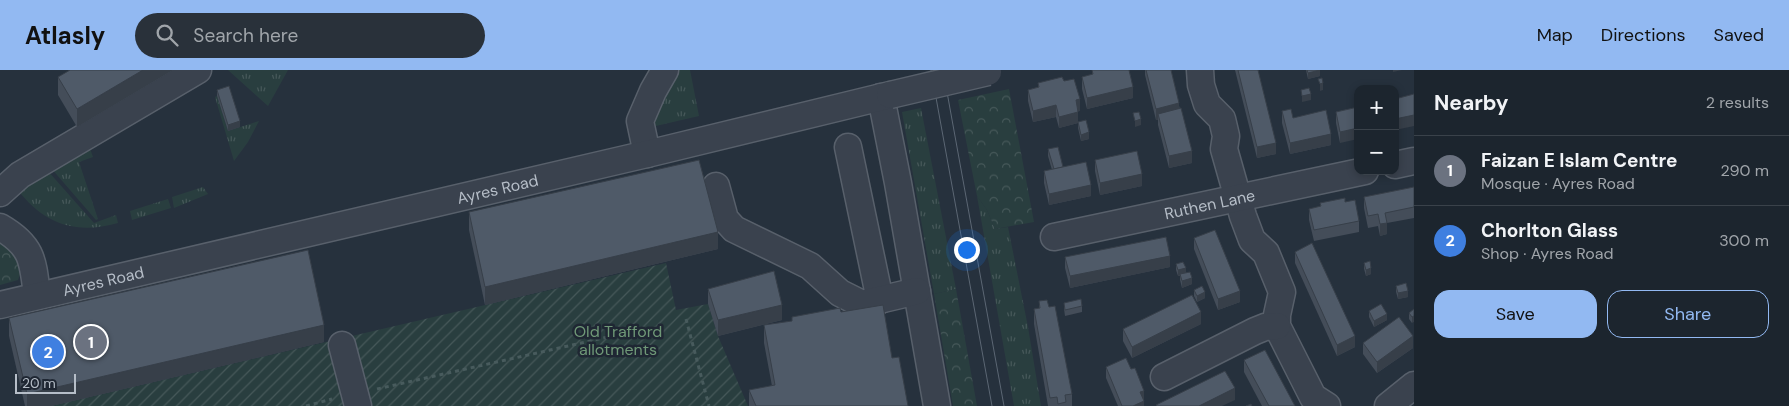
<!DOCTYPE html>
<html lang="en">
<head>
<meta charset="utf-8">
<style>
  body { margin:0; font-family:"DM Sans",sans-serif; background:#29313a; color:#f1f3f6 }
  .controls { position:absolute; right:15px; top:15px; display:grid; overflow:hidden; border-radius:10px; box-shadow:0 2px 8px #0003 }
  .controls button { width:45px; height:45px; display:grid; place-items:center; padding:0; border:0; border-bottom:1px solid #3a424a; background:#1c252e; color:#f1f3f6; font:25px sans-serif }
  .scale { position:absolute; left:15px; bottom:12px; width:61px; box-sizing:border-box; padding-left:5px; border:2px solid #b6bec8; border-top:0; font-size:14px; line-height:18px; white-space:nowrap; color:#b6bec8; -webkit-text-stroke:4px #1f2733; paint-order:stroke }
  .you { position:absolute; left:966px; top:179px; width:18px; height:18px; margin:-12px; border:4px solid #fff; border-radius:50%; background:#1a73e8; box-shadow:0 0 0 8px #1a73e833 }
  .badge { display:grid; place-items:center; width:32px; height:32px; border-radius:50%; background:#92b9f2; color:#fff; font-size:16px; font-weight:700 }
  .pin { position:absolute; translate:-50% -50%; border:2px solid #fff; box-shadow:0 1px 5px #0006 }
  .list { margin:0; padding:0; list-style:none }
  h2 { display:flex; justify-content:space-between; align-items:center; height:65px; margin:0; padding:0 20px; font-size:21px }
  h2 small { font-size:16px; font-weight:400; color:#a0a5aa }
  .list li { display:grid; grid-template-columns:32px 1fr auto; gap:15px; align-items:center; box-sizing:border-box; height:70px; padding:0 20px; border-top:1px solid #3a424a }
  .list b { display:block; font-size:19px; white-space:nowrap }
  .list p { margin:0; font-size:16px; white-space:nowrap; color:#a0a5aa }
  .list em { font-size:16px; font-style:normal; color:#a0a5aa }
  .actions { display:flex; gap:10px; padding:15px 20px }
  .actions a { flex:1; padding:11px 0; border:1px solid #92b9f2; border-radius:15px; text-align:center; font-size:18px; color:#92b9f2 }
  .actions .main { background:#92b9f2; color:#111 }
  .icon { flex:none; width:28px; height:28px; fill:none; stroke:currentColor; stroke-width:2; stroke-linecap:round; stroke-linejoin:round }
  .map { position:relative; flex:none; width:1414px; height:336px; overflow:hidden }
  header { display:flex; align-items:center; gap:30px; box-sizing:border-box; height:70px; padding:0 25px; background:#92b9f2; color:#111 }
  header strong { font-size:24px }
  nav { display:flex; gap:28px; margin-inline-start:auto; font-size:18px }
  .search { width:350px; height:45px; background:#29313a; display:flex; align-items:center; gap:12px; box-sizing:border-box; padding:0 18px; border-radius:28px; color:#a0a5aa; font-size:19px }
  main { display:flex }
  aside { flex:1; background:#1c252e }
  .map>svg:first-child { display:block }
</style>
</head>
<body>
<header>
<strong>Atlasly</strong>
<div class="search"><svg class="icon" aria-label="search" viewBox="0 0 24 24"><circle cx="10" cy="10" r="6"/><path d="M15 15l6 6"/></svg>Search here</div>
<nav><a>Map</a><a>Directions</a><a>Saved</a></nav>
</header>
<main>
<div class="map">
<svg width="1414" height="336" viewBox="0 0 1414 336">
  <defs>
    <pattern id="grass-tufts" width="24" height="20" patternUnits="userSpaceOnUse" patternTransform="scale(1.25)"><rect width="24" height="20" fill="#293e3f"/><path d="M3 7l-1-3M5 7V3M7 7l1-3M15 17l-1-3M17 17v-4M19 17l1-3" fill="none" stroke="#465859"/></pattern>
    <pattern id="forest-crowns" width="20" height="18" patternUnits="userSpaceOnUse" patternTransform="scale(1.25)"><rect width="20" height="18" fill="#293e3f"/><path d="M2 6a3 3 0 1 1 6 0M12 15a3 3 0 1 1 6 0" fill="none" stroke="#465859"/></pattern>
    <pattern id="garden-furrows" width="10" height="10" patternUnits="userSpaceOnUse" patternTransform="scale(1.25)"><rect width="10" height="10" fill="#293e3f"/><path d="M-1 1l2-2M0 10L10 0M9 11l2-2" fill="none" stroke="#465859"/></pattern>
  </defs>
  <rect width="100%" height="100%" fill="#26313d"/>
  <g fill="url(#grass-tufts)">
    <polygon points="228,0 288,0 268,36"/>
    <polygon points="677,0 690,0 699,46 647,58"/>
    <polygon points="217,26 228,61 259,51 248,72 234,91 215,27"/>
    <polygon points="921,38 956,219 934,224 902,42"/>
    <polygon points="89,76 93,87 79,92 98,149 96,150 51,98"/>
    <path d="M 47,100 L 94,153 L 116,145 L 118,153 C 75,165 44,154 17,119 Z"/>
    <polygon points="203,117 208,124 174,138 172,127"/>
    <polygon points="977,126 987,140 995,159 1008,157 1028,257 1041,336 1014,336"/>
    <polygon points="168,129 171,138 132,150 130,141"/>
  </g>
  <g fill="url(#forest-crowns)">
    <polygon points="1009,19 1034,152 995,159 987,140 977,126 958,30"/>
    <polygon points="0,169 20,188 20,204 18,210 0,215"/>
    <polygon points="956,219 977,336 953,336 934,224"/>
  </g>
  <polygon fill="url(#garden-furrows)" points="666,193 676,240 708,234 718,266 748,336 51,336"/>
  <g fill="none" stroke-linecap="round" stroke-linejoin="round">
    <g stroke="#58606b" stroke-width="29">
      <g id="minor">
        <polyline points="1200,0 1201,15 1207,34 1222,49 1226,66 1224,79 1243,146 1252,170 1266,183 1282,222 1277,245 1277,256 1313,327 1327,336"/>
        <polyline points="881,27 898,113 937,336"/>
        <polyline points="848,77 880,230"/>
        <polyline points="647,84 640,51 653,21 665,0"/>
        <polyline points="1395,95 1414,91"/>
        <polyline points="716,116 725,149 734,159 810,196 840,223 862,234 917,221"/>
        <polyline points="0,123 20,105 198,0"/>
        <path d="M 0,157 C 33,176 33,191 37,226"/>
        <path id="s1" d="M 1054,167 L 1365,101"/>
        <path id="s2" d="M 0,235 L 647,84 L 890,25"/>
        <polyline points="342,275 358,336"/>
        <polyline points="1164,307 1255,261 1265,257 1277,256"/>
        <polyline points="1388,336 1414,315"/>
      </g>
    </g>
    <g stroke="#485b5d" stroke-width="3" stroke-dasharray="4 4" stroke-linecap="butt">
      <polyline points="686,249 709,336"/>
      <polyline points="377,319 639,260"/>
      <polyline points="306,336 332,329"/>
    </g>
    <use href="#minor" stroke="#3a424e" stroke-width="26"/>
    <g stroke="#5c6774" stroke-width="1">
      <polyline points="931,0 992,336"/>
      <polyline points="943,0 1004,336"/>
    </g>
    <g stroke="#58606b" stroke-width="29" stroke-linecap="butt">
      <polyline id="minor-bridge" points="890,25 988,2"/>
    </g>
    <use href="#minor-bridge" stroke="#3a424e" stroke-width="26"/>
  </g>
  <g fill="#444d59">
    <polygon points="173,0 77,57 58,25 58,7"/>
    <polygon points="1092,0 1133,28 1087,39 1082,19 1082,7 1092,5"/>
    <polygon points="1145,0 1171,0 1192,93 1169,98 1158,55 1158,50 1156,50 1145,5"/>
    <polygon points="1235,0 1258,0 1276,84 1257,88"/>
    <polygon points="1306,0 1320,0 1320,6 1308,9"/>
    <polygon points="1064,11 1080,41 1078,41 1078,52 1089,69 1081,71 1078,58 1078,53 1059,58 1056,47 1033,52 1028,31 1028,20 1038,17 1038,13"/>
    <polygon points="217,20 240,57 228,61 217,26"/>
    <polygon points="1358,37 1340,73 1336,53 1336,42"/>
    <polygon points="1282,41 1293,48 1331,75 1290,84 1282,53"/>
    <polygon points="1048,79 1063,97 1091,126 1049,135 1044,113 1044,101 1052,100 1048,86"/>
    <polygon points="1095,90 1142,116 1100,125 1095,101"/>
    <polygon points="1414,117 1414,148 1387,153 1387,164 1380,166 1378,156 1368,158 1364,138 1364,127"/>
    <polygon points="1345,132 1359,151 1359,162 1314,171 1309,150 1309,139 1320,137 1320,133"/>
    <polygon points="469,142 718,179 485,235 469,160"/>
    <polygon points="1194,168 1240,232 1218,240 1194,179"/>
    <polygon points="1295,182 1355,277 1337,286 1295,193"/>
    <polygon points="1065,187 1170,197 1070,218 1065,198"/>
    <polygon points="1364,193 1371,204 1366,206 1364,199"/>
    <polygon points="1176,194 1186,203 1192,214 1182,218 1180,210 1180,206 1178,206 1176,200"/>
    <polygon points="1396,216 1408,227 1398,229 1396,222"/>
    <polygon points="708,219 782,250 718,266 708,234"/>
    <polygon points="1194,220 1205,228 1197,232 1194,226"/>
    <polygon points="1039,231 1049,237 1072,324 1072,336 1048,336 1034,254 1034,239 1039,238"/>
    <polygon points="1064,233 1082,236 1082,242 1065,246 1064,239"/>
    <polygon points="1414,239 1412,253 1409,249 1409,243"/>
    <polygon points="1369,241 1387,250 1374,257 1369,247"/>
    <polygon points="841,242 892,288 908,336 749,336 749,320 772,316 764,273 764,255 792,251 792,247"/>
    <polygon points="9,248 324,272 51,336 25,336 9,266"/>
    <polygon points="1201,254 1132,288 1123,271 1123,259"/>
    <polygon points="1363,273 1413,278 1377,303 1363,284"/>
    <polygon points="1244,290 1295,336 1262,336 1244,302"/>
    <polygon points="1106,297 1131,299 1144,321 1144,336 1118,336 1106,308"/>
  </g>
  <g fill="#373f49">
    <polygon points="143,0 173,0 77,57 77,39"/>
    <polygon points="1320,0 1320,6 1308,9 1308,3"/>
    <polygon points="1393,0 1402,0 1393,2"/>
    <polygon points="1323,13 1323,20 1320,21 1320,14"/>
    <polygon points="1133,17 1133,28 1087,39 1087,28"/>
    <polygon points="1311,24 1311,30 1302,32 1302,26"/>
    <polygon points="1080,29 1080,41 1076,42 1076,30"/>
    <polygon points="1179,33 1179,44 1158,44 1158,50 1156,50 1156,39"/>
    <polygon points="1056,35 1056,47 1033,52 1033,41"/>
    <polygon points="1078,42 1078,53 1059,58 1059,47"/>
    <polygon points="1414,45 1414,56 1395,60 1395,49"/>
    <polygon points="1141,49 1141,55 1135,57 1135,51"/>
    <polygon points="240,51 240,57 228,61 228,55"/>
    <polygon points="1358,58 1358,69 1340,73 1340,62"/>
    <polygon points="1089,62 1089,69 1081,71 1081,65"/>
    <polygon points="1331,64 1331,75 1290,84 1290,73"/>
    <polygon points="1276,73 1276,84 1257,88 1257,77"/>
    <polygon points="1192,81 1192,93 1169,98 1169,86"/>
    <polygon points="1142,104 1142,116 1100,125 1100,113"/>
    <polygon points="1091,115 1091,126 1049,135 1049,124"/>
    <polygon points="1387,153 1387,164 1380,166 1380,154"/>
    <polygon points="718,162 718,179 485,235 485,217"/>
    <polygon points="1170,186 1170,197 1070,218 1070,206"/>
    <polygon points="1186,198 1186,204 1178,206 1178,200"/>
    <polygon points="1371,198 1371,204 1366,206 1366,200"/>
    <polygon points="1192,208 1192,214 1182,218 1182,211"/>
    <polygon points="1240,221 1240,232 1218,240 1218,229"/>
    <polygon points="1408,221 1408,227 1398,229 1398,223"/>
    <polygon points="1205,222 1205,228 1197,232 1197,226"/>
    <polygon points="782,235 782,250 718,266 718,250"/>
    <polygon points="1201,242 1201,254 1132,288 1132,277"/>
    <polygon points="1387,244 1387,250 1374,257 1374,251"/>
    <polygon points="1414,246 1414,252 1412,253 1412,247"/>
    <polygon points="324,255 324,272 51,336 27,336 27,324"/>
    <polygon points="1355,266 1355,277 1337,286 1337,275"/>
    <polygon points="1413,266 1413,278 1377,303 1377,292"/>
    <polygon points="1235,318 1235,330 1222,336 1199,336"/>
    <polygon points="1144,321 1144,336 1133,336 1140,322"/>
  </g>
  <g fill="#4f5a68" stroke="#373f49">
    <polygon points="70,0 143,0 77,39 58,7"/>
    <polygon points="1092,0 1129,0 1133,17 1087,28 1082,7 1093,4"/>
    <polygon points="1146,0 1171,0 1179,33 1156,39"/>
    <polygon points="1238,0 1258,0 1276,73 1257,77"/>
    <polygon points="1307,0 1320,0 1308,3"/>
    <polygon points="1062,7 1064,11 1074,9 1080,29 1076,30 1078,42 1059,47 1056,35 1033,41 1028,20 1039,17 1038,13"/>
    <polygon points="1322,8 1323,13 1320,14 1318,9"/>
    <polygon points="229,16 240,51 228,55 217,20"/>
    <polygon points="1309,18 1311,24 1302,26 1301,20"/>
    <polygon points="1414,24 1414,45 1395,49 1395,29"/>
    <polygon points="1358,37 1358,58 1340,62 1336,42"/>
    <polygon points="1181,38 1192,81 1169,86 1158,44"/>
    <polygon points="1291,39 1293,48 1326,40 1331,64 1290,73 1282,41"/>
    <polygon points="1139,42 1141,49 1135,51 1133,43"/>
    <polygon points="1086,50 1089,62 1081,65 1078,52"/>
    <polygon points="1058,77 1063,97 1054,99 1048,79"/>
    <polygon points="1137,81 1142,104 1100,113 1095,90"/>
    <polygon points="699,90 718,162 485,217 469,142"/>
    <polygon points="1086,92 1091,115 1049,124 1044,101"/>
    <polygon points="1414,117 1414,137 1385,143 1387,153 1380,154 1378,144 1368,146 1364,127"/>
    <polygon points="1345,128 1345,132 1355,130 1359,151 1314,160 1309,139 1321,136 1320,133"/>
    <polygon points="1215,160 1240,221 1218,229 1194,168"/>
    <polygon points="1166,167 1170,186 1070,206 1065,187"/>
    <polygon points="1312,173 1355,266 1337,275 1295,182"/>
    <polygon points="308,180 324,255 27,324 9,248"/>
    <polygon points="1370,191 1371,198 1366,200 1364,193"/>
    <polygon points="1183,192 1186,198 1178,200 1176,194"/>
    <polygon points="774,201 782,235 718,250 708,219"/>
    <polygon points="1190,202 1192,208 1182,211 1180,204"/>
    <polygon points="1406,213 1408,221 1398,223 1396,216"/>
    <polygon points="1202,216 1205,222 1197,226 1194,220"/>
    <polygon points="1192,225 1201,242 1132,277 1123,259"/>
    <polygon points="1081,229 1082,236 1065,240 1064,233"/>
    <polygon points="1047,230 1049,237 1055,236 1072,324 1065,325 1066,332 1058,334 1057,327 1050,328 1034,239 1040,238 1039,231"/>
    <polygon points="1381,234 1387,244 1374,251 1369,241"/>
    <polygon points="883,235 892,288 899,287 908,336 756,336 749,320 775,315 764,255 792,251 792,247 840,238 841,242"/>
    <polygon points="1414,239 1414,246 1412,247 1409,243"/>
    <polygon points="1399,247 1413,266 1377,292 1363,273"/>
    <polygon points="1265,280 1295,336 1269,336 1244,290"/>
    <polygon points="1126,288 1131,299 1135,298 1144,321 1140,322 1144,331 1133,336 1122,336 1106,297"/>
    <polygon points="1225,301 1235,318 1199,336 1157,336 1156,335"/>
    <polygon points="1251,334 1252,336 1246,336"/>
  </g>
  <g text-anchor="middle" stroke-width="5" stroke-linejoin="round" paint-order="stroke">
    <g font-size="16" fill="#b6bec8" stroke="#1f2733">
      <text dy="6" stroke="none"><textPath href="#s2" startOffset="511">Ayres Road</textPath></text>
      <text dy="6" stroke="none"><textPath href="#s1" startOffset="159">Ruthen Lane</textPath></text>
      <text dy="6" stroke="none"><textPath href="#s2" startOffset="106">Ayres Road</textPath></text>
    </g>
    <g font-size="16" fill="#6f9877" stroke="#1f2733">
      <text x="618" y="267">Old Trafford<tspan x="618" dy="18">allotments</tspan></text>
    </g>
  </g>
</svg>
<div class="controls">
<button>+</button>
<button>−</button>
</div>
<div class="scale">20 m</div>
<div class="you"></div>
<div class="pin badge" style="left:91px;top:272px;background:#6b7280">1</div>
<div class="pin badge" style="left:48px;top:282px;background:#3f7fe0">2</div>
</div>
<aside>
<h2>Nearby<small>2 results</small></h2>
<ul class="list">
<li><span class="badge" style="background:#6b7280">1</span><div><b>Faizan E Islam Centre</b><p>Mosque · Ayres Road</p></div><em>290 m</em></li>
<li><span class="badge" style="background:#3f7fe0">2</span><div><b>Chorlton Glass</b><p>Shop · Ayres Road</p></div><em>300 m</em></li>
</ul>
<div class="actions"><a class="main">Save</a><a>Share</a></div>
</aside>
</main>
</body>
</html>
